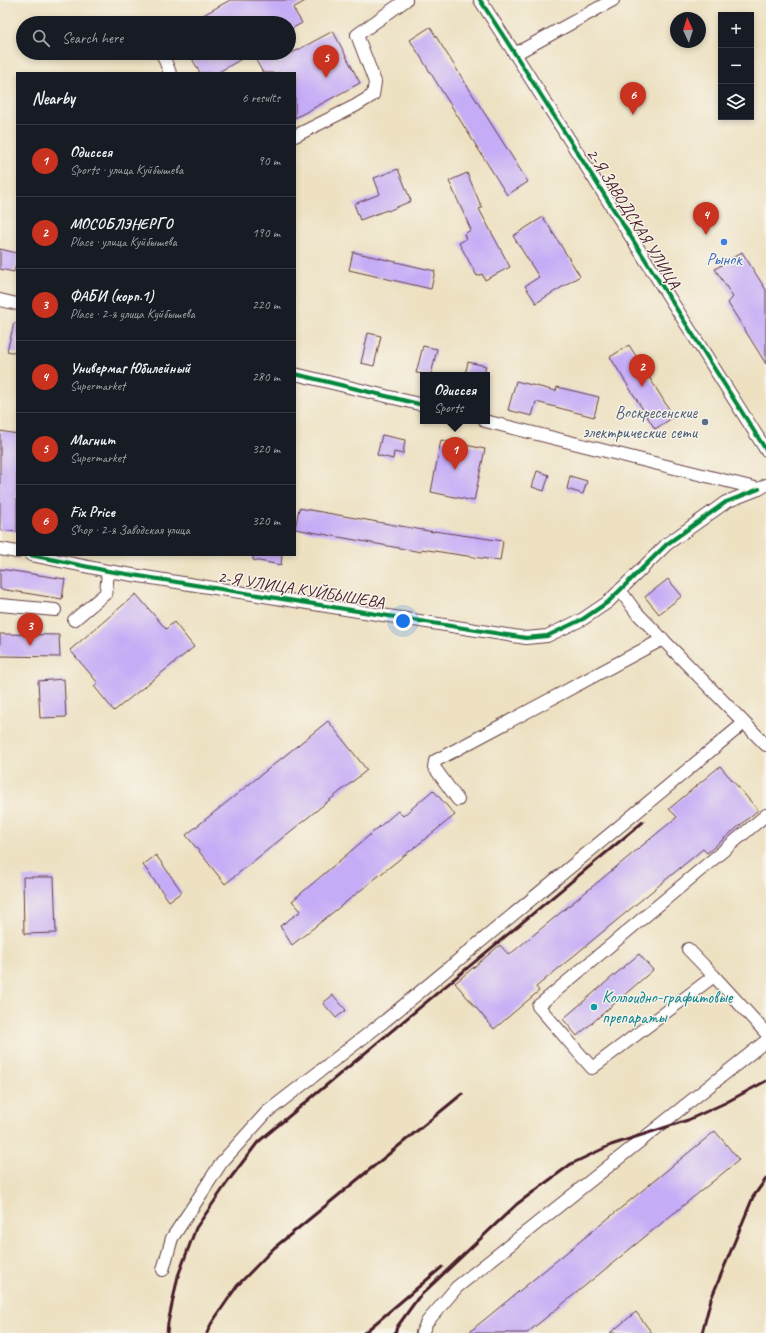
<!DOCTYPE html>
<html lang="en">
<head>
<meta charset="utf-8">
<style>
  body { margin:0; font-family:Caveat,sans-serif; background:#20242c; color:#f1f3f6 }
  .controls { position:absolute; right:12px; top:12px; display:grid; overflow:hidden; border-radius:0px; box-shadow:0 2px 6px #0003 }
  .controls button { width:36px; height:36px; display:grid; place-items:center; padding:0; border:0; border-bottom:1px solid #363941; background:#171b24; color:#f1f3f6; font:20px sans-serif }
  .compass { position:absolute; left:670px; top:12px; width:36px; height:36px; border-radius:50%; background:#171b24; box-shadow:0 2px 6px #0003; rotate:356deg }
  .you { position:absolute; left:403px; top:621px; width:14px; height:14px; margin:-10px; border:3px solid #fff; border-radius:50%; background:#1a73e8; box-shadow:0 0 0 6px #1a73e833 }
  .badge { display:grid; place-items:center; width:26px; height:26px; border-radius:50%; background:#c8321e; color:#fff; font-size:13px; font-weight:700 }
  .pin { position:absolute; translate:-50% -33px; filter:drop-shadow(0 1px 2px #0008) }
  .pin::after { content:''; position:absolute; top:21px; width:14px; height:12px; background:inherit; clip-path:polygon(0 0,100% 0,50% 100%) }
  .popup { position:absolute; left:420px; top:372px; width:70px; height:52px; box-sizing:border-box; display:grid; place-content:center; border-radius:0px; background:#171b24; filter:drop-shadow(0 1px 3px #0005); font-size:13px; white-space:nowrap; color:#9ea1a6 }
  .popup b { font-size:15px; color:#f1f3f6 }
  .popup::after { content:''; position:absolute; left:50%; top:100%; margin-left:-8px; border:8px solid transparent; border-top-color:#171b24 }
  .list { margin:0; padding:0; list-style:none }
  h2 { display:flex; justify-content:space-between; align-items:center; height:52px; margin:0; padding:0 16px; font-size:17px }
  h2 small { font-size:13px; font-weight:400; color:#9ea1a6 }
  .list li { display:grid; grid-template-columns:26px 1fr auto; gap:12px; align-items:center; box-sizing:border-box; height:72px; padding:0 16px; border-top:1px solid #363941 }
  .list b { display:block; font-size:15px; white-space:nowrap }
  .list p { margin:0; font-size:13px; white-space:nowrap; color:#9ea1a6 }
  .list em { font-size:13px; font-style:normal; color:#9ea1a6 }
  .icon { flex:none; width:22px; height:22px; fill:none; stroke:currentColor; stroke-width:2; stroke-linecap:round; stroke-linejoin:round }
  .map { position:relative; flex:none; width:766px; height:1333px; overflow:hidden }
  .search { position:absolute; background:#171b24; box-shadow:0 2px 6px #0003; left:16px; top:16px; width:280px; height:44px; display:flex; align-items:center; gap:10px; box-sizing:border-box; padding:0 14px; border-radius:22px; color:#9ea1a6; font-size:15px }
  .panel { position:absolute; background:#171b24; box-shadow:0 2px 6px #0003; left:16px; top:72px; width:280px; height:484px; border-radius:0px }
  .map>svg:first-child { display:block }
</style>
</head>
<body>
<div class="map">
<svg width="766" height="1333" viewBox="0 0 766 1333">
  <rect width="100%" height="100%" fill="#f7f3e8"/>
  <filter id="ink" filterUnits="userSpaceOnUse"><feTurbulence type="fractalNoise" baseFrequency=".025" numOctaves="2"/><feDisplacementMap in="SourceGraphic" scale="8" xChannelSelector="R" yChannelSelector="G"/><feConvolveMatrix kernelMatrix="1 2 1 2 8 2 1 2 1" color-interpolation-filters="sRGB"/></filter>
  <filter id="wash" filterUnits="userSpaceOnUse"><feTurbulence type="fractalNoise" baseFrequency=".012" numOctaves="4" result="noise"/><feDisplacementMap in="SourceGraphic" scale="16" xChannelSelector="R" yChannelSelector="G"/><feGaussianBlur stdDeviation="0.9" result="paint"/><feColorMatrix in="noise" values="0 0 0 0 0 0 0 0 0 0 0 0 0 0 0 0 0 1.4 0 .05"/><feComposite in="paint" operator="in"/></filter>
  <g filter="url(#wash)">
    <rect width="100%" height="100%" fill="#ede1c2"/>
    <g id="blocks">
      <g fill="#c5acf6">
        <polygon points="230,0 307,0 293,8 302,23 289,30 289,23 189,23"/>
        <polygon points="430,27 528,182 507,195 410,40"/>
        <polygon points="333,31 360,83 295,118 295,73 263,73 252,53 217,73 200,73 189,53 292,53"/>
        <polygon points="398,169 411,201 388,211 387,210 360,220 354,204 380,194 374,178"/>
        <polygon points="467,173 482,208 479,209 510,267 485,280 482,274 477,276 459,243 466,239 464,234 471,230 449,181"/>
        <polygon points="543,217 580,276 536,303 525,286 539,277 513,236"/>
        <polygon points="0,249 17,253 17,261 14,272 0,269"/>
        <polygon points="353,252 435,271 431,289 349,270"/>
        <polygon points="742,252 766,290 766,364 728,303 733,297 715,269"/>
        <polygon points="14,323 17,323 17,353 7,351"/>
        <polygon points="368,333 381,336 374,366 361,363"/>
        <polygon points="629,345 674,417 655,429 610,357"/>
        <polygon points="423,346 437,349 431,375 416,373"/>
        <polygon points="468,362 486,366 484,375 465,375"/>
        <polygon points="516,381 556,391 557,387 599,397 594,417 536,402 532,416 508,410"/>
        <polygon points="0,431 17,434 17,532 0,530"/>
        <polygon points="382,435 405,440 403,454 394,452 393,459 377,455"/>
        <polygon points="441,440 485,449 474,501 431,492"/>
        <polygon points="537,471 549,475 544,491 532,487"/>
        <polygon points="570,476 587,481 583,494 567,489"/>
        <polygon points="299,508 434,532 434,531 503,541 500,561 421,549 421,552 295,529"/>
        <polygon points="253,555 282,555 281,565 253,560"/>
        <polygon points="0,569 65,579 62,599 0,589"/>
        <polygon points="668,579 682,596 659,614 645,597"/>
        <polygon points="136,594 166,629 174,622 194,647 114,711 94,686 98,683 70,650"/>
        <polygon points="0,634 59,635 60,657 0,656"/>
        <polygon points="64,679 66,717 40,718 38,681"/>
        <polygon points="328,721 367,770 225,884 186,835"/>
        <polygon points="720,766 758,810 707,853 703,849 536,987 539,991 494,1029 455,983 500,945 509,955 677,817 669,809"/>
        <polygon points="433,790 455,815 292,945 280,926 301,911 292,901 398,811 403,816"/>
        <polygon points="156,855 182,892 169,901 143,865"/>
        <polygon points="23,877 54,877 56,933 24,934"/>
        <polygon points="639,954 653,970 577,1036 563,1019"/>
        <polygon points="333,995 346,1010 336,1018 323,1003"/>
        <polygon points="715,1131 739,1160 527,1333 468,1333"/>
        <polygon points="636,1312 652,1333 610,1333"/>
      </g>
    </g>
  </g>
  <g filter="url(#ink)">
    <use href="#blocks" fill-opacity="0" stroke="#623c42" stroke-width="1"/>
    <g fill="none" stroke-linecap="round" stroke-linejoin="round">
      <g stroke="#623c42" stroke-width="14">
        <g id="minor">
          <polyline points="480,0 515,54 766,450"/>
          <polyline points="162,53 170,73"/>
          <polyline points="515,54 613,0"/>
          <polyline points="295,136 355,106 373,95 375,82 357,35 406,0"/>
          <polyline points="0,300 17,304"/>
          <polyline points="295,374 423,405"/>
          <polyline points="485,421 759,489 766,485"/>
          <polyline points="0,549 17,552"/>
          <polyline points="31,555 108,571 526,638 547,636 583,619 608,602 667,544 726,502 759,489"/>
          <polyline points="620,590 636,612 766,745"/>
          <polyline points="0,605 55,610"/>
          <polyline points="74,620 106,593 108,571"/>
          <polyline points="458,800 434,767 435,761 663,639"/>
          <polyline points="688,949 714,976 766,1033"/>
          <polyline points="714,976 592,1068 538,1006 766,815"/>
          <polyline points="163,1270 172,1238 194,1205 221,1163 267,1112 386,1020 744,723"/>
          <polyline points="422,1333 427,1322 457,1287 766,1041"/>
        </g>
      </g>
      <use href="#minor" stroke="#fff" stroke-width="12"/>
      <g stroke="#4a1f2b" stroke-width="3">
        <polyline points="167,1333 168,1323 178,1276 196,1228 229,1180 258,1142 643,822"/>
        <polyline points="207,1333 211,1324 237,1286 274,1248 462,1094"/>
        <polyline points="364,1333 442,1267"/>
        <polyline points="395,1333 397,1327 418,1298 517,1204 571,1164 611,1145 688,1120 725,1103 766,1081"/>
        <polyline points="702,1333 711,1299 753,1197 766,1179"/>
      </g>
      <g stroke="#f7f3e8" stroke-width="6">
        <g id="cycleway">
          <polyline points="480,0 515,54 766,450"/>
          <polyline points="295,374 423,405"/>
          <polyline points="31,555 108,571 526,638 547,636 583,619 608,602 667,544 726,502 759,489"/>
        </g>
      </g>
      <use href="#cycleway" stroke="#00873e" stroke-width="4"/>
    </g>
  </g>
  <circle fill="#3f7fe0" stroke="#f7f3e8" stroke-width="1.5" cx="724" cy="242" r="4"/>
  <circle fill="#5c6f8a" stroke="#f7f3e8" stroke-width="1.5" cx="705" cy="422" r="4"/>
  <circle fill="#0f9aa8" stroke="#f7f3e8" stroke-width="1.5" cx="594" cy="1007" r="4"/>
  <g text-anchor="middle" stroke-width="3" stroke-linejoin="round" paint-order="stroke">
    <g font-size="17" fill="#4a1f2b" stroke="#f7f3e8">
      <text transform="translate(634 218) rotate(58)" y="6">2-Я ЗАВОДСКАЯ УЛИЦА</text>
      <text transform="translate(301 589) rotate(9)" y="6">2-Я УЛИЦА КУЙБЫШЕВА</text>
    </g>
    <g font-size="17" fill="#366cbe" stroke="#f7f3e8">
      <text x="724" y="265">Рынок</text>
    </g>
    <g font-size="17" fill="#4e5e75" stroke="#f7f3e8" text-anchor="end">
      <text x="697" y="418">Воскресенские<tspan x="697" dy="20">электрические сети</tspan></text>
    </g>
    <g font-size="17" fill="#0d838f" stroke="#f7f3e8" text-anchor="start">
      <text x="602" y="1003">Коллоидно-графитовые<tspan x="602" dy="20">препараты</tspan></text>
    </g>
  </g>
</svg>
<div class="controls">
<button>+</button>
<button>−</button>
<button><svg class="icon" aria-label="layers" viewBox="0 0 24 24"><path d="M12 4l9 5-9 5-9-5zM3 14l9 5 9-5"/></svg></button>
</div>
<svg class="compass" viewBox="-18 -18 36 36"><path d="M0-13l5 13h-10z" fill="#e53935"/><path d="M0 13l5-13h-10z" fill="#9ea1a6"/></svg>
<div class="you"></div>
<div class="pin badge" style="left:455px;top:470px">1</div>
<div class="popup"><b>Одиссея</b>Sports</div>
<div class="pin badge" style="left:642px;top:387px">2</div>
<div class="pin badge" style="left:30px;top:646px">3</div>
<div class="pin badge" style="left:706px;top:235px">4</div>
<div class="pin badge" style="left:326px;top:78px">5</div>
<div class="pin badge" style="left:633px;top:115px">6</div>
<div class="search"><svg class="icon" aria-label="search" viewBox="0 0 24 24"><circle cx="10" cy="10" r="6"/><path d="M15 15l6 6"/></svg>Search here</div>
<section class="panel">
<h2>Nearby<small>6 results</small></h2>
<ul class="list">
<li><span class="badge">1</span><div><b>Одиссея</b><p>Sports · улица Куйбышева</p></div><em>90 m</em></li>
<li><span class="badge">2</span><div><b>МОСОБЛЭНЕРГО</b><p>Place · улица Куйбышева</p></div><em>190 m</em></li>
<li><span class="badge">3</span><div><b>ФАБИ (корп.1)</b><p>Place · 2-я улица Куйбышева</p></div><em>220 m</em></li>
<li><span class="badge">4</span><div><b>Универмаг Юбилейный</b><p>Supermarket</p></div><em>280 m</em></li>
<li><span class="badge">5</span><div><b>Магнит</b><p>Supermarket</p></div><em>320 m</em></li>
<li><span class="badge">6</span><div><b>Fix Price</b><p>Shop · 2-я Заводская улица</p></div><em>320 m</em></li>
</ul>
</section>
</div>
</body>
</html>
